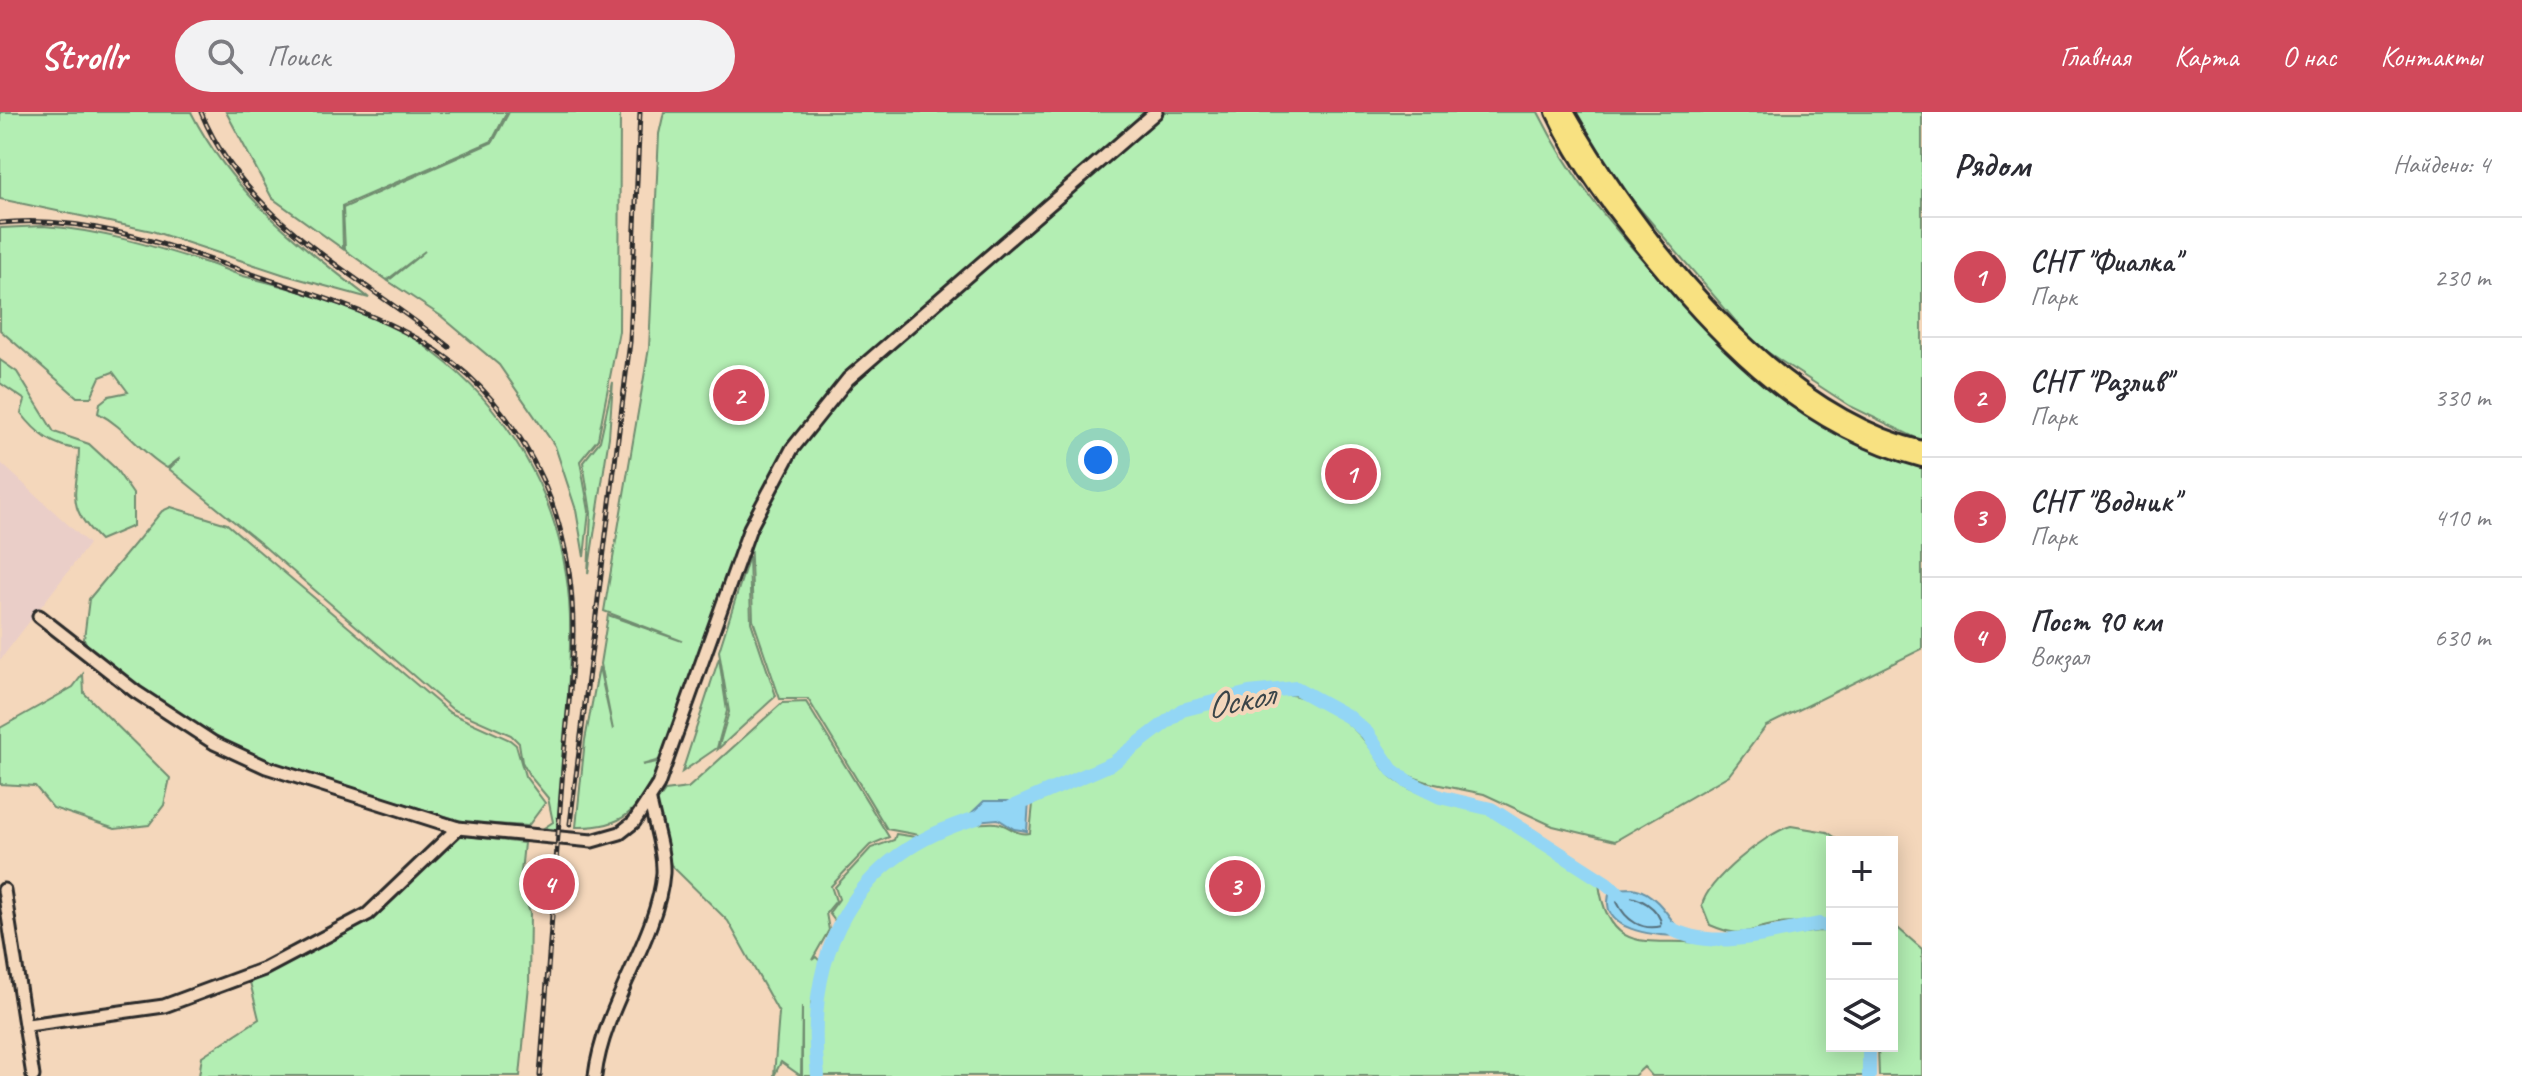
<!DOCTYPE html>
<html lang="ru">
<head>
<meta charset="utf-8">
<style>
  body { margin:0; font-family:Caveat,sans-serif; background:#f2f2f3; color:#2b2b33 }
  .controls { position:absolute; right:24px; bottom:24px; display:grid; overflow:hidden; border-radius:0px; box-shadow:0 4px 20px #0003 }
  .controls button { width:72px; height:72px; display:grid; place-items:center; padding:0; border:0; border-bottom:2px solid #e1e1e2; background:#fff; color:#2b2b33; font:40px sans-serif }
  .you { position:absolute; left:1098px; top:348px; width:28px; height:28px; margin:-20px; border:6px solid #fff; border-radius:50%; background:#1a73e8; box-shadow:0 0 0 12px #1a73e833 }
  .badge { display:grid; place-items:center; width:52px; height:52px; border-radius:50%; background:#d1495b; color:#fff; font-size:26px; font-weight:700 }
  .pin { position:absolute; translate:-50% -50%; border:4px solid #fff; box-shadow:0 2px 8px #0006 }
  .list { margin:0; padding:0; list-style:none }
  h2 { display:flex; justify-content:space-between; align-items:center; height:104px; margin:0; padding:0 32px; font-size:34px }
  h2 small { font-size:26px; font-weight:400; color:#7c7c81 }
  .list li { display:grid; grid-template-columns:52px 1fr auto; gap:24px; align-items:center; box-sizing:border-box; height:120px; padding:0 32px; border-top:2px solid #e1e1e2 }
  .list b { display:block; font-size:30px; white-space:nowrap }
  .list p { margin:0; font-size:26px; white-space:nowrap; color:#7c7c81 }
  .list em { font-size:26px; font-style:normal; color:#7c7c81 }
  .icon { flex:none; width:44px; height:44px; fill:none; stroke:currentColor; stroke-width:2; stroke-linecap:round; stroke-linejoin:round }
  .map { position:relative; flex:none; width:1922px; height:964px; overflow:hidden }
  header { display:flex; align-items:center; gap:48px; box-sizing:border-box; height:112px; padding:0 40px; background:#d1495b; color:#fff }
  header strong { font-size:38px }
  nav { display:flex; gap:44px; margin-inline-start:auto; font-size:28px }
  .search { width:560px; height:72px; background:#f2f2f3; display:flex; align-items:center; gap:20px; box-sizing:border-box; padding:0 28px; border-radius:44px; color:#7c7c81; font-size:30px }
  main { display:flex }
  aside { flex:1; background:#fff }
  .map>svg:first-child { display:block }
</style>
</head>
<body>
<header>
<strong>Strollr</strong>
<div class="search"><svg class="icon" aria-label="search" viewBox="0 0 24 24"><circle cx="10" cy="10" r="6"/><path d="M15 15l6 6"/></svg>Поиск</div>
<nav><a>Главная</a><a>Карта</a><a>О нас</a><a>Контакты</a></nav>
</header>
<main>
<div class="map">
<svg width="1922" height="964" viewBox="0 0 1922 964">
  <rect width="100%" height="100%" fill="#f4d7bb"/>
  <filter id="ink" filterUnits="userSpaceOnUse"><feTurbulence type="fractalNoise" baseFrequency=".0125" numOctaves="2"/><feDisplacementMap in="SourceGraphic" scale="16" xChannelSelector="R" yChannelSelector="G"/><feConvolveMatrix kernelMatrix="1 2 1 2 8 2 1 2 1" color-interpolation-filters="sRGB"/></filter>
  <g filter="url(#ink)">
    <polygon fill="#eacec8" points="0,350 89,432 0,548"/>
    <g fill="#b3eeb3" stroke="#6f8c6f" stroke-width="2">
      <path d="M 0,0 L 191,0 C 233,83 297,130 369,186 L 285,163 L 152,119 L 0,87 Z"/>
      <polygon points="226,0 507,0 492,29 342,94 343,137 272,86"/>
      <polygon points="509,0 620,0 619,219 598,327 580,349 589,399 584,445 576,398 555,334 499,253 441,204 388,169 425,139 387,168 345,138 343,96 493,30"/>
      <path d="M 664,0 L 1538,0 C 1572,68 1608,110 1659,166 C 1732,248 1811,328 1922,355 L 1922,537 L 1766,614 L 1729,663 L 1615,729 L 1553,714 L 1484,682 L 1430,671 L 1392,658 L 1367,621 L 1349,605 L 1295,576 L 1249,581 L 1182,598 L 1113,651 L 1025,691 L 924,724 L 887,717 L 808,587 L 780,587 L 753,508 L 750,419 L 700,536 L 663,647 L 642,653 L 662,649 C 637,694 632,716 576,715 L 585,628 L 599,555 L 613,618 L 600,552 L 608,503 L 682,529 L 604,499 L 649,236 L 659,22 Z"/>
      <polygon points="1575,0 1922,0 1922,329 1850,294 1755,232 1617,70 1589,29"/>
      <path d="M 43,114 C 100,118 153,134 207,151 C 221,155 234,162 247,165 C 295,177 349,193 395,214 C 409,221 423,232 435,242 C 518,305 567,401 570,506 C 571,577 563,648 557,718 L 544,716 L 553,710 L 548,686 L 529,663 L 522,650 L 519,631 L 511,623 L 452,597 L 259,430 L 169,357 L 180,346 L 167,356 C 141,341 125,315 98,301 L 100,291 L 109,284 L 128,280 L 113,260 L 100,265 L 91,285 L 77,285 L 0,218 L 0,116 Z"/>
      <path d="M 0,248 L 17,260 L 54,320 L 89,332 L 115,356 L 133,382 L 133,414 L 100,428 C 63,391 78,383 79,337 C 54,335 37,322 21,301 L 25,288 L 0,271 Z"/>
      <polygon points="613,270 609,325 588,462 591,401 583,350 600,329"/>
      <polygon points="171,395 227,412 450,601 510,628 516,633 525,664 545,691 528,714 465,710 274,652 190,612 89,537 84,527 89,487 162,399"/>
      <polygon points="749,444 751,510 776,584 718,637 729,600 719,539"/>
      <polygon points="719,546 727,599 717,636 682,660"/>
      <polygon points="83,562 84,581 170,666 164,693 149,713 115,717 53,696 35,674 0,672 0,616 73,575"/>
      <path d="M 1283,582 C 1316,584 1349,608 1369,634 C 1377,643 1381,656 1390,664 C 1423,692 1457,684 1492,702 C 1529,722 1564,748 1599,772 C 1610,853 1662,821 1712,833 L 1819,819 L 1832,820 L 1832,934 L 1866,934 L 1865,964 L 1652,964 L 1644,955 L 1634,964 L 821,964 C 810,880 834,791 905,741 C 922,730 939,717 960,714 C 969,713 986,710 996,711 C 1009,712 1014,724 1030,721 L 1033,692 L 1114,655 L 1183,603 L 1249,585 Z"/>
      <polygon points="806,590 889,725 870,733 831,774 836,789 826,801 829,818 812,848 816,845 822,851 811,891 813,964 802,964 802,894 801,964 781,950 774,964 779,901 728,809 671,753 658,706 657,690 665,679 688,676 782,591"/>
      <path d="M 1791,714 L 1827,720 L 1842,730 L 1832,730 L 1832,810 C 1815,810 1797,810 1779,812 C 1746,816 1747,829 1710,813 L 1702,793 C 1708,768 1766,721 1791,714 Z"/>
      <path d="M 896,722 L 916,725 C 882,748 855,773 835,809 L 829,801 L 839,787 L 835,775 L 871,736 L 894,728 Z"/>
      <polygon points="459,723 524,731 520,771 530,801 529,873 520,964 199,964 202,944 259,907 249,866 376,804"/>
      <polygon points="1892,811 1922,837 1922,964 1879,964 1878,934 1892,934"/>
    </g>
    <g fill="#93d6f5" stroke="#6992a4" stroke-width="2">
      <polygon points="984,689 1029,689 1027,719 1014,717 998,707 962,710"/>
      <path d="M 1633,776 C 1656,780 1670,806 1683,824 C 1658,824 1593,820 1611,777 Z"/>
    </g>
    <g fill="none" stroke-linecap="round" stroke-linejoin="round">
      <path stroke="#556f7c" stroke-width="2" d="M 1621,784 C 1639,784 1659,795 1662,814 C 1642,819 1626,809 1617,790 Z"/>
      <g stroke="#93d6f5" stroke-width="14">
        <polyline points="1012,695 1113,651 1182,598 1249,581 1296,576 1349,605 1367,621 1392,658 1407,669 1440,685 1491,697 1606,771 1624,786"/>
        <path d="M 1668,815 C 1711,841 1773,820 1820,812 L 1832,816"/>
        <path d="M 818,964 C 804,839 853,742 977,706"/>
        <polyline points="1869,964 1869,934"/>
      </g>
      <g stroke="#2b2b2b" stroke-width="17">
        <g id="minor">
          <polyline points="39,504 136,580 214,631 266,655 458,716 592,729 620,721 634,710 658,673 750,416 792,337 848,267 1156,0"/>
          <polyline points="4,778 33,964"/>
          <polyline points="28,913 164,894 264,857 368,802 458,716"/>
          <path d="M 595,964 C 603,894 658,826 663,761 C 664,738 654,711 650,689"/>
        </g>
      </g>
      <g stroke="#2b2b2b" stroke-width="20">
        <g id="major">
          <path d="M 1554,0 C 1579,54 1615,100 1653,146 C 1727,236 1806,316 1922,347"/>
          <path d="M 1566,0 C 1639,128 1772,300 1922,337"/>
        </g>
      </g>
      <use href="#minor" stroke="#f4d7bb" stroke-width="11"/>
      <use href="#major" stroke="#f8e181" stroke-width="14"/>
      <g stroke="#2b2b2b" stroke-width="5">
        <g id="rail">
          <path d="M 201,0 C 246,111 362,164 449,235"/>
          <path d="M 0,111 C 95,101 187,141 276,170 C 319,184 362,198 403,219 C 505,269 565,378 572,489 C 576,544 567,601 563,656 C 556,758 548,861 540,964"/>
          <polyline points="570,712 630,230 640,0"/>
        </g>
      </g>
      <use href="#rail" stroke="#f4d7bb" stroke-width="2" stroke-dasharray="6" stroke-linecap="butt"/>
    </g>
  </g>
  <g text-anchor="middle" stroke-width="8" stroke-linejoin="round" paint-order="stroke">
    <g font-size="36" font-style="italic" fill="#3b4549" stroke="#f4d7bb">
      <text transform="translate(1239 587) rotate(-11)" y="13">Оскол</text>
    </g>
  </g>
</svg>
<div class="controls">
<button>+</button>
<button>−</button>
<button><svg class="icon" aria-label="layers" viewBox="0 0 24 24"><path d="M12 4l9 5-9 5-9-5zM3 14l9 5 9-5"/></svg></button>
</div>
<div class="you"></div>
<div class="pin badge" style="left:1351px;top:362px">1</div>
<div class="pin badge" style="left:739px;top:283px">2</div>
<div class="pin badge" style="left:1235px;top:774px">3</div>
<div class="pin badge" style="left:549px;top:772px">4</div>
</div>
<aside>
<h2>Рядом<small>Найдено: 4</small></h2>
<ul class="list">
<li><span class="badge">1</span><div><b>СНТ &quot;Фиалка&quot;</b><p>Парк</p></div><em>230 m</em></li>
<li><span class="badge">2</span><div><b>СНТ &quot;Разлив&quot;</b><p>Парк</p></div><em>330 m</em></li>
<li><span class="badge">3</span><div><b>СНТ &quot;Водник&quot;</b><p>Парк</p></div><em>410 m</em></li>
<li><span class="badge">4</span><div><b>Пост 90 км</b><p>Вокзал</p></div><em>630 m</em></li>
</ul>
</aside>
</main>
</body>
</html>
